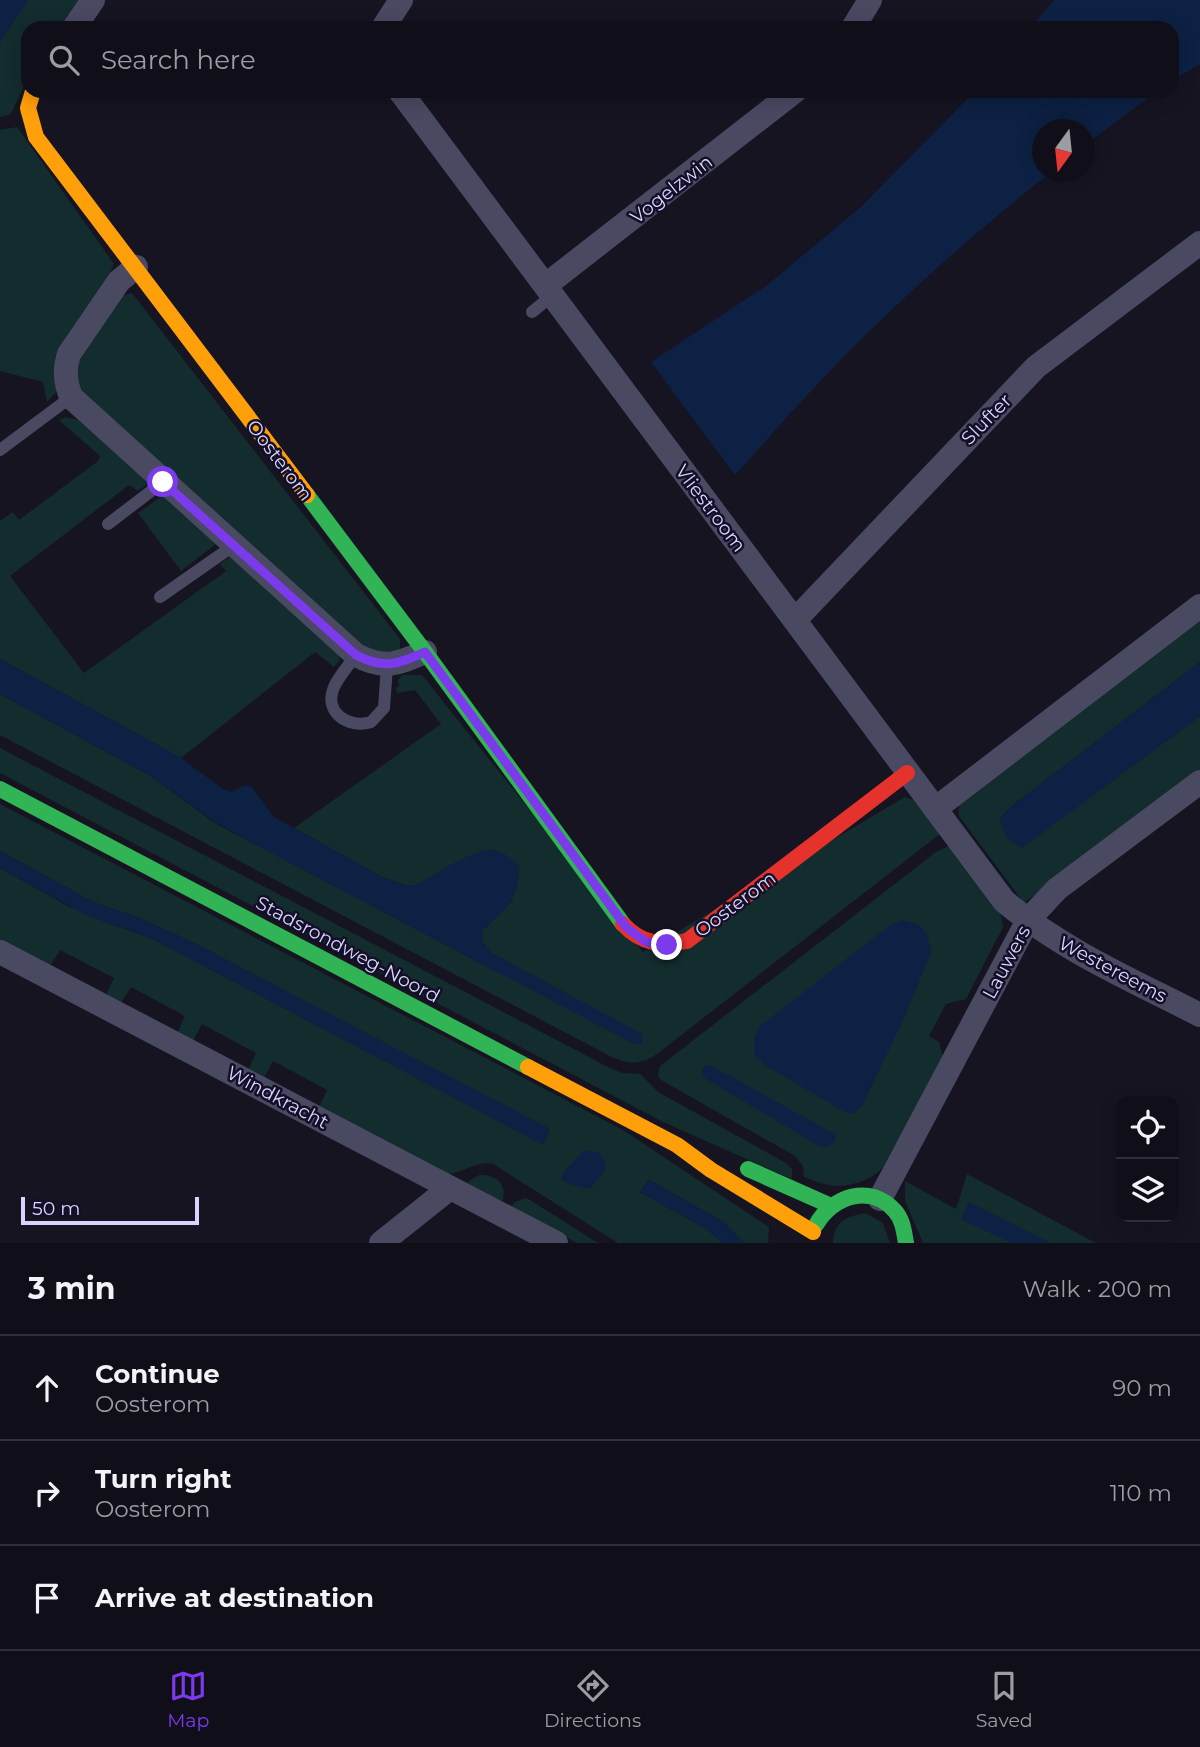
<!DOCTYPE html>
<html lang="en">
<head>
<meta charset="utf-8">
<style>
  body { margin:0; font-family:Montserrat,sans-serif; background:#191822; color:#f1f3f6 }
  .controls { position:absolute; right:21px; bottom:21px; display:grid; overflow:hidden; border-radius:14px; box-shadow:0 4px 18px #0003 }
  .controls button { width:63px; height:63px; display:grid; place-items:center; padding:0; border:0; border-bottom:2px solid #302f38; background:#100f19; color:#f1f3f6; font:35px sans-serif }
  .compass { position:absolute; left:1032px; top:119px; width:63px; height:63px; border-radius:50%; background:#100f19; box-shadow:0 4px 18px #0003; rotate:195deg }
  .scale { position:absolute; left:21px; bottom:18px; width:178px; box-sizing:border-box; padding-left:7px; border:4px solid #d9d4ff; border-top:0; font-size:19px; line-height:24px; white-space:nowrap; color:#d9d4ff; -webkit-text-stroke:5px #130f26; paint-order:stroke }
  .stop { position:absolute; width:21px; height:21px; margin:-16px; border:5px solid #7c3aed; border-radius:50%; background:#fff }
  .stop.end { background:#7c3aed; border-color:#fff; box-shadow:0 2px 7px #0008 }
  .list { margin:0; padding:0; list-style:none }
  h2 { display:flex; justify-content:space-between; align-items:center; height:91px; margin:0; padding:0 28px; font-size:30px }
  h2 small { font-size:23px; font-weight:400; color:#9c9ca2 }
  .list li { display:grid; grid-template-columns:46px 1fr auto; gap:21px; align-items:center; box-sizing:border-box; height:105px; padding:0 28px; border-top:2px solid #302f38 }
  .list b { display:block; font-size:26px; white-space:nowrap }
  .list p { margin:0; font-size:23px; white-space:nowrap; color:#9c9ca2 }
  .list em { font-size:23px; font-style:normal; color:#9c9ca2 }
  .icon { flex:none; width:38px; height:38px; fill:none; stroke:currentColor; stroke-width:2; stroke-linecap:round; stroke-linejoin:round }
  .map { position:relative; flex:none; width:1200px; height:1243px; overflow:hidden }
  .search { position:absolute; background:#100f19; box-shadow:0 4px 18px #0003; left:21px; right:21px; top:21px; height:77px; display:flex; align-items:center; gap:18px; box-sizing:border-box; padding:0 24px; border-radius:21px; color:#9c9ca2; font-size:26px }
  .sheet { height:406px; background:#100f19 }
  nav { display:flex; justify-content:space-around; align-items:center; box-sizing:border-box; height:98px; border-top:2px solid #302f38; background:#100f19; font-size:19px; color:#9c9ca2 }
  nav a { display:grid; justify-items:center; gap:4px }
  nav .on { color:#7c3aed }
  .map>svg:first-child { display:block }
</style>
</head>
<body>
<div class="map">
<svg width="1200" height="1243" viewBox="0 0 1200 1243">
  <rect width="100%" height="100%" fill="#161421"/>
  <g fill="#132c2d">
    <polygon points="28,0 80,0 61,28 28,28 28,77 11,114 0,117 0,42"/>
    <polygon points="17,127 114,264 57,391 47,402 43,382 0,371 0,130"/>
    <polygon points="132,293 400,639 400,650 396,653 371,652 80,391 75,369 77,361 120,297"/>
    <polygon points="66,417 78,420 149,483 138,491 129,485 10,576 84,673 226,571 220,564 230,557 339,654 340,660 334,667 315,652 181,758 0,659 0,521 13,512 19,520 98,461 100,456 59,420"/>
    <polygon points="162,496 216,544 181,571 138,513"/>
    <polygon points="1200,621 1200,662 1012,806 1000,818 1022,847 1200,716 1200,770 1024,903 959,816 959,803"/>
    <path d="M 402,675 L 422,675 L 643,952 L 905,797 L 917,801 L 940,834 L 657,1054 C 640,1066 625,1064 608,1055 L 0,735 L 0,694 L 149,775 L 215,823 L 486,966 L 492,953 L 482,941 L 483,930 L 513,900 L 405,885 L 382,877 L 294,828 L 441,724 L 415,690 L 397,693 L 396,687 L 399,687 L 398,680 Z"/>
    <polygon points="0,748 612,1069 622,1073 640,1074 658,1092 786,1163 792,1169 792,1179 663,1122 0,773"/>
    <path d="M 0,804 L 623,1130 L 769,1227 L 768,1243 L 744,1243 L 722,1221 L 649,1180 L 640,1192 L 705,1228 L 723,1243 L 618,1243 L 493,1164 C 475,1160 464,1174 446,1174 L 319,1107 L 327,1090 L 273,1061 L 264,1078 L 248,1070 L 256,1053 L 202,1024 L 193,1041 L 177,1033 L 185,1016 L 131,987 L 121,1003 L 106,995 L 114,978 L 60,950 L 50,966 L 0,940 L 0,868 L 68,906 L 108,923 L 153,939 L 543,1144 L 549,1130 L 196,944 L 137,917 L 93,902 L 0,851 Z"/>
    <path d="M 949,846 L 996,908 L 1001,915 L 1003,927 L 966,999 L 946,1004 L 929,1036 L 939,1042 L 943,1057 L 883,1167 C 874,1179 852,1186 837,1186 C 827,1186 813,1180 804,1177 L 803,1166 L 795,1156 L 661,1080 L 658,1075 L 660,1066 L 936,852 Z"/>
    <polygon points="967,1174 1096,1243 923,1243 905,1201 905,1181 956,1209"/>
    <path d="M 479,1175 C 497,1174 508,1185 502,1203 L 466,1183 Z"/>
    <polygon points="526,1198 530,1200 598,1243 577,1243 511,1207 515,1202"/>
    <path d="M 865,1213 L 883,1223 L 890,1243 L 833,1243 C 834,1221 846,1217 865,1213 Z"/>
  </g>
  <g fill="#0d2144">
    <polygon points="0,0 28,0 0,42"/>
    <polygon points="1054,0 1200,0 1200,64 1172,81 1172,28 1030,28"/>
    <path d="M 975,91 L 1157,91 L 1085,145 L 1084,130 L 1042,130 L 1042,172 L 1051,172 C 968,238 887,310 814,388 C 787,416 762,446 735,475 L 651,362 L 766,286 L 862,206 Z"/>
    <path d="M 0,659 L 181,758 L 223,789 L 232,792 L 243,786 L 251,786 L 274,817 L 382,877 L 405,885 L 416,885 C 435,875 470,850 492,850 C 503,851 512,859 519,867 C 519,902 505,908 483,930 L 482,941 L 492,953 L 642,1034 L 642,1044 L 634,1044 L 262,848 L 215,822 L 149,775 L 0,694 Z"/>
    <path d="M 1200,662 L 1200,716 L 1029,843 L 1022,848 C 1008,840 1002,834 1000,818 L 1012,806 Z"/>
    <polygon points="0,851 93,902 137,917 196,944 550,1129 543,1145 153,939 86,915 0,868"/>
    <polygon points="901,920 918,924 928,936 931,952 905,1016 862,1106 854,1113 845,1112 768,1067 754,1055 754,1040 759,1027 889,926"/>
    <polygon points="706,1065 712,1066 836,1135 835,1141 827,1147 819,1146 713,1083 703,1077 702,1071"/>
    <polygon points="584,1150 599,1153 605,1161 605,1170 590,1189 572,1185 561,1180 564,1172"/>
    <polygon points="649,1180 722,1221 744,1243 723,1243 705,1228 640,1192"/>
    <polygon points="969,1202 1051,1243 1011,1243 961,1219"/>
  </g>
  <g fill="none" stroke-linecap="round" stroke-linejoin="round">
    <g stroke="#4a4962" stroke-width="12">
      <polyline points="532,312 553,295"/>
      <polyline points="0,450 71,397"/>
      <polyline points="108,524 163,482"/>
      <polyline points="160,597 233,546"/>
      <path d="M 356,655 C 349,665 339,676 334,687 C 323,713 349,729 371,722 L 384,708 L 387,666"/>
    </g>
    <g stroke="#4a4962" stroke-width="24">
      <polyline points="74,28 93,0"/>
      <polyline points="383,28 401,0"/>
      <polyline points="853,28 870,0"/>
      <path d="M 400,91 L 1004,901 C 1062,950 1132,980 1200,1015"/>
      <path d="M 136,267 L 119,281 L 69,354 C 64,370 65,381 71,397 L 356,655 C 385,670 397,664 425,652"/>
      <polyline points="546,285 795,91"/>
      <polyline points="795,620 1036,367 1200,243"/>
      <polyline points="935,809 1200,606"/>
      <polyline points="0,952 556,1243"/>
      <polyline points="880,1199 1028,920 1057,889 1200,782"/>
      <polyline points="381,1243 450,1188"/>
    </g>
    <g stroke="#30b455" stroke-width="16">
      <polyline points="307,495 425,652 623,924"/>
      <polyline points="0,789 528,1067"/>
      <polyline points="748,1169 829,1205"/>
      <path d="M 816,1225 C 832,1196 871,1183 895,1211 C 903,1220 904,1232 906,1243"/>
    </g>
    <g stroke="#ff9f0a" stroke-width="16">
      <polyline points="33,91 28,108 36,137 307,495"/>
      <polyline points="528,1067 677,1145 711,1170 813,1232"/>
    </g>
    <path stroke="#e5322d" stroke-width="16" d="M 623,924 C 641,944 662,946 687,941 L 907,773"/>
  </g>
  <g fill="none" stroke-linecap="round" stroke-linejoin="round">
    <path stroke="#7c3aed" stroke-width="9" d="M 163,482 L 356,655 C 385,670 397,664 425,652 L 626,927 L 646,942 L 667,945"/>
  </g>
  <g text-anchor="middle" stroke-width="5" stroke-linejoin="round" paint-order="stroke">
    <g font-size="19" fill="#d9d4ff" stroke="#130f26">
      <text transform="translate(671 189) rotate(-38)" y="7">Vogelzwin</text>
      <text transform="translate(986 419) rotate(-46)" y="7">Slufter</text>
      <text transform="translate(280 460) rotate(53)" y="7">Oosterom</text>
      <text transform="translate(711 508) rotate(53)" y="7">Vliestroom</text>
      <text transform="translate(735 904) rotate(-37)" y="7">Oosterom</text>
      <text transform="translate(348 949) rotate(28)" y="7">Stadsrondweg-Noord</text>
      <text transform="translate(1006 962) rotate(-62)" y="7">Lauwers</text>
      <text transform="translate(1113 969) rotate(28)" y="7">Westereems</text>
      <text transform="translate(278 1097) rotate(28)" y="7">Windkracht</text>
    </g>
  </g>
</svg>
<div class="controls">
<button><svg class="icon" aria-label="locate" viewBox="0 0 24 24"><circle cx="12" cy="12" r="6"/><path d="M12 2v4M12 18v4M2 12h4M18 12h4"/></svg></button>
<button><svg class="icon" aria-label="layers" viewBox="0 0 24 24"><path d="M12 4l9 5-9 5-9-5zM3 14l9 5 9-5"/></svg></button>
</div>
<svg class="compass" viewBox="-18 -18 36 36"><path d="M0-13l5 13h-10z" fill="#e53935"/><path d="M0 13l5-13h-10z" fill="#9c9ca2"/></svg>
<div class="scale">50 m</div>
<div class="stop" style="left:163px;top:482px"></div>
<div class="stop end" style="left:667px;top:945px"></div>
<div class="search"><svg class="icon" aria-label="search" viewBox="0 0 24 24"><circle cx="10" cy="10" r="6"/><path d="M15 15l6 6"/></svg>Search here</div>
</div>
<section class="sheet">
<h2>3 min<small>Walk · 200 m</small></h2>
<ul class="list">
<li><svg class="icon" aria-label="ahead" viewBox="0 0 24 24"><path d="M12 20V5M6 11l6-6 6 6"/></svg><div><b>Continue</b><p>Oosterom</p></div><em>90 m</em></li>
<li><svg class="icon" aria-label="right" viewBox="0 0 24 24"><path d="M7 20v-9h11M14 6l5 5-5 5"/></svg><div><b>Turn right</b><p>Oosterom</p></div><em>110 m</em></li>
<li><svg class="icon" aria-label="arrive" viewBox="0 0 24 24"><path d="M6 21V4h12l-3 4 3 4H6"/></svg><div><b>Arrive at destination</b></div></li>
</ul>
</section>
<nav>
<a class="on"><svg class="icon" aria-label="map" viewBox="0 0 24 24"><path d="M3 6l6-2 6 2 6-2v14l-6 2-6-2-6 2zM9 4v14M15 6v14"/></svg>Map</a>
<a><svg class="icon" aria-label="directions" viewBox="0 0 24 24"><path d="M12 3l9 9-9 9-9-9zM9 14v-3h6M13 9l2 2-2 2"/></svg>Directions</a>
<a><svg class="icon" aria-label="saved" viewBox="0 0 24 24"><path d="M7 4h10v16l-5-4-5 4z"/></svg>Saved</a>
</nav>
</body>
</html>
